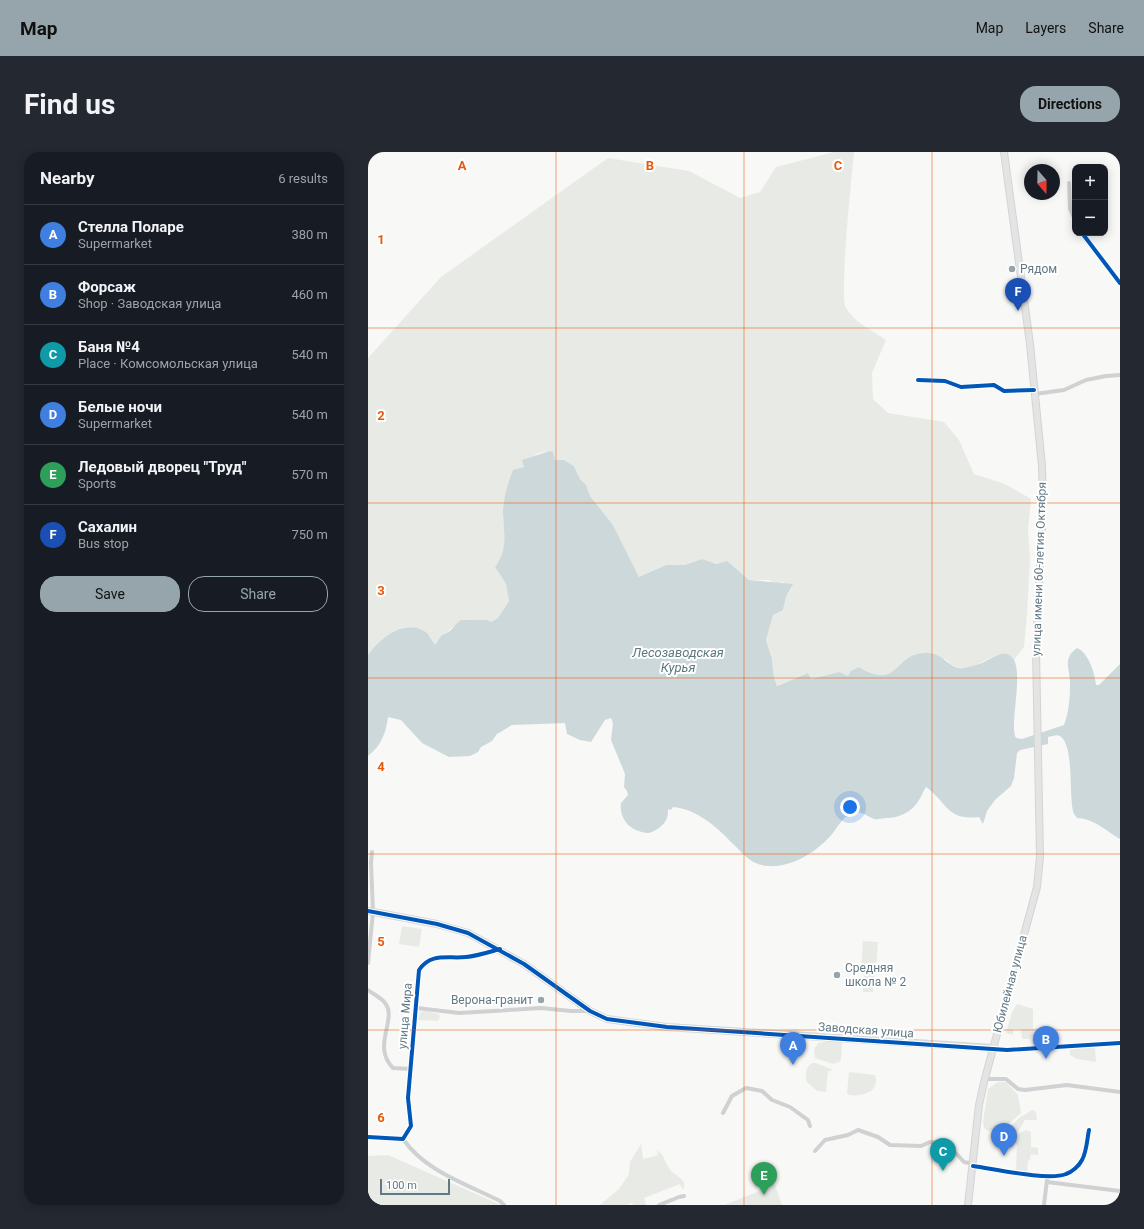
<!DOCTYPE html>
<html lang="en">
<head>
<meta charset="utf-8">
<style>
  body { margin:0; font-family:Roboto,sans-serif; background:#242831; color:#f1f3f6 }
  .controls { position:absolute; right:12px; top:12px; display:grid; overflow:hidden; border-radius:8px; box-shadow:0 2px 10px #0003 }
  .controls button { width:36px; height:36px; display:grid; place-items:center; padding:0; border:0; border-bottom:1px solid #363941; background:#171b24; color:#f1f3f6; font:20px sans-serif }
  .compass { position:absolute; left:656px; top:12px; width:36px; height:36px; border-radius:50%; background:#171b24; box-shadow:0 2px 10px #0003; rotate:160deg }
  .scale { position:absolute; left:12px; bottom:10px; width:70px; box-sizing:border-box; padding-left:4px; border:2px solid #617984; border-top:0; font-size:11px; line-height:14px; white-space:nowrap; color:#617984; -webkit-text-stroke:3px #fff; paint-order:stroke }
  .you { position:absolute; left:482px; top:655px; width:14px; height:14px; margin:-10px; border:3px solid #fff; border-radius:50%; background:#1a73e8; box-shadow:0 0 0 6px #1a73e833 }
  .badge { display:grid; place-items:center; width:26px; height:26px; border-radius:50%; background:#96a5ac; color:#fff; font-size:13px; font-weight:700 }
  .pin { position:absolute; translate:-50% -33px; filter:drop-shadow(0 1px 2px #0008) }
  .pin::after { content:''; position:absolute; top:21px; width:14px; height:12px; background:inherit; clip-path:polygon(0 0,100% 0,50% 100%) }
  .list { margin:0; padding:0; list-style:none }
  h2 { display:flex; justify-content:space-between; align-items:center; height:52px; margin:0; padding:0 16px; font-size:17px }
  h2 small { font-size:13px; font-weight:400; color:#9ea1a6 }
  .list li { display:grid; grid-template-columns:26px 1fr auto; gap:12px; align-items:center; box-sizing:border-box; height:60px; padding:0 16px; border-top:1px solid #363941 }
  .list b { display:block; font-size:15px; white-space:nowrap }
  .list p { margin:0; font-size:13px; white-space:nowrap; color:#9ea1a6 }
  .list em { font-size:13px; font-style:normal; color:#9ea1a6 }
  .actions { display:flex; gap:8px; padding:12px 16px }
  .actions a { flex:1; padding:9px 0; border:1px solid #96a5ac; border-radius:16px; text-align:center; font-size:14px; color:#96a5ac }
  .actions .main { background:#96a5ac; color:#111 }
  .map { position:relative; flex:none; width:752px; height:1053px; overflow:hidden; border-radius:16px }
  header { display:flex; align-items:center; gap:24px; box-sizing:border-box; height:56px; padding:0 20px; background:#96a5ac; color:#111 }
  header strong { font-size:19px }
  nav { display:flex; gap:22px; margin-inline-start:auto; font-size:14px }
  .intro { display:flex; align-items:center; justify-content:space-between; box-sizing:border-box; height:96px; padding:0 24px }
  h1 { margin:0; font-size:28px }
  .button { padding:10px 18px; border-radius:16px; background:#96a5ac; color:#111; font-size:14px; font-weight:700 }
  main { display:flex; gap:24px; padding:0 24px }
  aside { flex:1; background:#171b24; border-radius:16px; box-shadow:0 2px 10px #0003 }
  .map>svg:first-child { display:block }
</style>
</head>
<body>
<header>
<strong>Map</strong>
<nav><a>Map</a><a>Layers</a><a>Share</a></nav>
</header>
<div class="intro"><h1>Find us</h1><a class="button">Directions</a></div>
<main>
<aside>
<h2>Nearby<small>6 results</small></h2>
<ul class="list">
<li><span class="badge" style="background:#3f7fe0">A</span><div><b>Стелла Поларе</b><p>Supermarket</p></div><em>380 m</em></li>
<li><span class="badge" style="background:#3f7fe0">B</span><div><b>Форсаж</b><p>Shop · Заводская улица</p></div><em>460 m</em></li>
<li><span class="badge" style="background:#0f9aa8">C</span><div><b>Баня №4</b><p>Place · Комсомольская улица</p></div><em>540 m</em></li>
<li><span class="badge" style="background:#3f7fe0">D</span><div><b>Белые ночи</b><p>Supermarket</p></div><em>540 m</em></li>
<li><span class="badge" style="background:#2e9e5b">E</span><div><b>Ледовый дворец &quot;Труд&quot;</b><p>Sports</p></div><em>570 m</em></li>
<li><span class="badge" style="background:#1a4fb4">F</span><div><b>Сахалин</b><p>Bus stop</p></div><em>750 m</em></li>
</ul>
<div class="actions"><a class="main">Save</a><a>Share</a></div>
</aside>
<div class="map">
<svg width="752" height="1053" viewBox="0 0 752 1053">
  <rect width="100%" height="100%" fill="#f8f8f7"/>
  <g fill="#e8ebe5">
    <path d="M 466,0 L 486,0 C 484,22 471,144 478,156 C 486,170 505,179 518,188 L 504,221 L 505,247 L 520,261 L 576,270 L 591,288 L 606,322 L 637,332 L 663,347 L 660,378 L 662,407 L 659,462 L 656,495 L 646,508 C 628,486 602,536 578,507 L 541,507 L 520,523 L 510,524 L 491,515 L 480,524 L 470,520 L 443,527 L 440,521 L 408,534 L 406,526 L 404,507 L 398,488 L 405,463 L 415,458 L 418,445 L 423,437 L 415,430 L 408,432 L 401,428 L 381,428 L 367,417 L 334,407 L 317,413 L 298,413 L 271,425 L 245,373 L 222,344 L 218,334 L 212,327 L 206,314 L 196,308 L 187,308 L 182,299 C 177,300 171,300 167,303 C 156,310 140,335 137,348 C 131,373 145,390 127,415 L 138,432 L 141,449 L 130,466 L 123,470 C 119,468 116,469 111,469 C 106,469 99,467 95,468 C 88,470 73,486 67,493 C 61,489 57,480 49,477 C 31,469 10,490 0,503 L 0,206 L 73,125 L 240,6 L 321,19 L 372,46 L 392,40 L 408,15 Z"/>
    <polygon points="34,774 54,777 51,795 31,792"/>
    <polygon points="495,789 510,790 508,820 493,819"/>
    <polygon points="496,822 507,822 505,840 495,840"/>
    <polygon points="649,852 665,857 665,883 662,887 654,887 653,878 645,877 645,883 638,881 644,860"/>
    <polygon points="57,859 71,862 72,865 70,869 50,868 52,860"/>
    <polygon points="465,888 474,889 473,907 471,910 465,912 447,906 446,898 450,891"/>
    <polygon points="702,896 727,896 728,910 709,907 702,903"/>
    <path d="M 444,911 L 448,911 L 463,917 L 464,919 L 460,919 L 458,940 L 449,939 L 439,930 C 437,924 437,915 444,911 Z"/>
    <path d="M 481,920 L 507,923 C 513,940 493,945 481,943 L 479,941 Z"/>
    <polygon points="630,930 638,930 650,943 653,961 637,975 620,979 616,976 615,970 620,937"/>
    <polygon points="664,958 668,960 669,968 657,968 649,981 636,982 651,966"/>
    <polygon points="658,978 663,980 663,995 670,996 670,1003 663,1002 662,1008 660,1009 659,1019 648,1018 649,993 643,985"/>
    <path d="M 273,992 L 275,1007 L 290,1003 L 289,998 C 297,1003 296,1009 301,1016 C 305,1024 321,1026 315,1038 L 312,1032 L 276,1046 L 278,1053 L 265,1053 L 264,1051 L 259,1053 L 232,1053 L 251,1037 L 261,1022 L 262,1010 Z"/>
    <polygon points="20,1003 133,1053 0,1053 0,1004"/>
    <polygon points="407,1033 414,1053 356,1053"/>
  </g>
  <path fill="#cdd8da" d="M 182,299 L 185,300 L 187,308 L 196,308 L 206,314 L 212,327 L 218,333 L 222,344 L 245,373 L 271,425 L 298,413 L 317,413 L 334,407 L 349,412 L 359,409 L 381,428 L 425,432 L 418,445 L 415,458 L 405,463 L 398,488 L 404,507 L 406,526 L 409,534 L 440,521 L 443,527 L 471,520 L 480,524 L 483,519 L 491,515 C 531,539 525,503 556,501 C 576,499 581,519 596,516 C 602,515 608,513 614,511 C 623,507 638,494 646,508 C 655,525 641,575 648,586 L 654,587 L 696,573 C 701,560 702,546 702,533 C 703,519 693,507 709,496 C 720,500 727,521 728,533 L 731,533 L 752,512 L 752,687 C 738,679 727,667 709,666 L 706,662 C 700,646 707,594 692,584 C 689,582 684,584 680,585 L 680,592 L 652,598 L 649,601 L 646,626 L 643,634 L 627,648 L 619,659 L 615,672 L 611,665 C 579,669 579,650 558,635 C 555,639 554,644 551,648 C 544,660 531,666 518,666 C 515,666 508,668 506,667 C 499,664 492,658 484,661 C 476,664 470,674 465,681 C 450,699 424,716 400,714 C 382,713 375,701 363,690 C 348,674 328,657 305,655 L 303,658 L 300,657 C 301,670 292,677 281,681 C 263,680 251,668 253,651 L 260,643 L 259,639 L 256,635 L 257,622 L 243,588 L 245,571 L 243,566 L 237,568 L 223,590 L 212,588 L 199,582 L 197,571 L 144,573 L 129,582 L 124,589 L 113,595 L 110,600 L 102,604 L 81,605 L 54,591 L 33,568 L 20,565 C 18,581 13,594 0,604 L 0,503 C 12,487 34,467 56,479 C 62,482 63,489 67,493 L 73,484 L 82,479 L 88,472 L 93,468 L 119,468 L 123,470 L 130,466 L 141,449 L 138,432 L 127,415 C 140,397 136,382 135,361 C 135,346 140,331 145,318 L 156,315 L 154,308 Z"/>
  <g fill="none" stroke-linecap="round" stroke-linejoin="round">
    <g stroke="#d5d6d6" stroke-width="8">
      <polyline id="secondary" points="0,759 69,772 100,781 156,812 222,859 239,867 299,875 625,896"/>
    </g>
    <g stroke="#d3d5d5" stroke-width="8">
      <polyline id="primary" points="600,1053 611,953 616,930 669,735 672,705 668,498 675,353 674,314 662,192 636,0"/>
    </g>
    <g stroke="#d0d1d2" stroke-width="4">
      <polyline points="701,31 702,57 707,68"/>
      <polyline points="714,81 752,131"/>
      <polyline points="550,228 577,229 593,235 626,233 636,239 666,238"/>
      <polyline points="667,242 696,238 718,228 738,224 752,223"/>
      <polyline points="0,811 5,760 3,711 4,700"/>
      <path d="M 0,838 C 5,842 14,846 17,851 C 30,867 3,894 25,916 L 43,917"/>
      <polyline points="49,856 91,861 173,856 203,859 221,859"/>
      <polyline points="625,896 639,898 752,891"/>
      <polyline points="617,927 638,927 650,937 657,938 699,933 752,940"/>
      <polyline points="355,961 364,944 378,936 394,939 404,948 422,955 440,968 442,974"/>
      <path d="M 0,985 L 35,987 L 43,974 L 40,946 L 51,818 C 63,800 80,807 98,805 C 108,804 119,800 129,798"/>
      <path d="M 35,987 C 57,1019 98,1032 132,1049 L 136,1053"/>
      <polyline points="447,999 457,988 480,983 490,978 510,985 522,993 553,994 562,990 573,991 582,995 596,1010 605,1012"/>
      <path d="M 605,1014 C 627,1017 680,1029 698,1022 C 704,1020 711,1014 714,1008 C 719,999 719,987 721,978"/>
      <polyline points="679,1030 752,1039"/>
      <polyline points="291,1053 311,1045 316,1044"/>
      <polyline points="676,1053 679,1028"/>
    </g>
    <use href="#secondary" stroke="#e3e4e3" stroke-width="5.5"/>
    <use href="#primary" stroke="#e3e4e3" stroke-width="6"/>
    <g stroke="#fff" stroke-width="6">
      <g id="cycleway">
        <polyline points="714,81 752,131"/>
        <polyline points="550,228 577,229 593,235 626,233 636,239 666,238"/>
        <polyline points="0,759 69,772 100,781 156,812 222,859 239,867 299,875 639,898 752,891"/>
        <path d="M 0,985 L 35,987 L 43,974 L 40,946 L 51,818 C 63,800 80,807 98,805 C 109,804 121,800 132,797"/>
        <path d="M 605,1014 C 627,1017 680,1029 698,1022 C 704,1020 711,1014 714,1008 C 719,999 719,987 721,978"/>
      </g>
    </g>
    <use href="#cycleway" stroke="#0057b8" stroke-width="4"/>
  </g>
  <path fill="none" stroke="#e8590c" stroke-width="1" stroke-opacity="0.55" d="M 188,0 L 188,1053M 376,0 L 376,1053M 564,0 L 564,1053M 0,176 L 752,176M 0,351 L 752,351M 0,526 L 752,526M 0,702 L 752,702M 0,878 L 752,878"/>
  <g fill="#96a5ac" stroke="#fff" stroke-width="1.5">
    <circle cx="644" cy="117" r="4"/>
    <circle cx="469" cy="823" r="4"/>
    <circle cx="173" cy="848" r="4"/>
  </g>
  <g text-anchor="middle" stroke-width="4" stroke-linejoin="round" paint-order="stroke">
    <g font-size="12" fill="#617984" stroke="#fff" text-anchor="start">
      <text x="652" y="121">Рядом</text>
      <text x="477" y="820">Средняя<tspan x="477" dy="14">школа № 2</tspan></text>
      <text x="165" y="852" text-anchor="end">Верона-гранит</text>
    </g>
    <g font-size="12" fill="#617984" stroke="#fff">
      <text transform="translate(671 417) rotate(-88)" y="4">улица имени 60-летия Октября</text>
      <text transform="translate(642 832) rotate(-75)" y="4">Юбилейная улица</text>
      <text transform="translate(37 864) rotate(-85)" y="4">улица Мира</text>
      <text transform="translate(498 878) rotate(4)" y="4">Заводская улица</text>
    </g>
    <g font-size="13" font-style="italic" fill="#5c797e" stroke="#fff">
      <text x="310" y="505">Лесозаводская<tspan x="310" dy="15">Курья</tspan></text>
    </g>
  </g>
  <g font-size="13" text-anchor="middle" font-weight="bold" fill="#e8590c" stroke="#fff" stroke-width="4" stroke-linejoin="round" paint-order="stroke">
    <text x="94" y="18">A</text>
    <text x="282" y="18">B</text>
    <text x="470" y="18">C</text>
    <text x="13" y="92">1</text>
    <text x="13" y="268">2</text>
    <text x="13" y="443">3</text>
    <text x="13" y="619">4</text>
    <text x="13" y="794">5</text>
    <text x="13" y="970">6</text>
  </g>
</svg>
<div class="controls">
<button>+</button>
<button>−</button>
</div>
<svg class="compass" viewBox="-18 -18 36 36"><path d="M0-13l5 13h-10z" fill="#e53935"/><path d="M0 13l5-13h-10z" fill="#9ea1a6"/></svg>
<div class="scale">100 m</div>
<div class="you"></div>
<div class="pin badge" style="left:425px;top:913px;background:#3f7fe0">A</div>
<div class="pin badge" style="left:678px;top:907px;background:#3f7fe0">B</div>
<div class="pin badge" style="left:575px;top:1019px;background:#0f9aa8">C</div>
<div class="pin badge" style="left:636px;top:1004px;background:#3f7fe0">D</div>
<div class="pin badge" style="left:396px;top:1043px;background:#2e9e5b">E</div>
<div class="pin badge" style="left:650px;top:159px;background:#1a4fb4">F</div>
</div>
</main>
</body>
</html>
